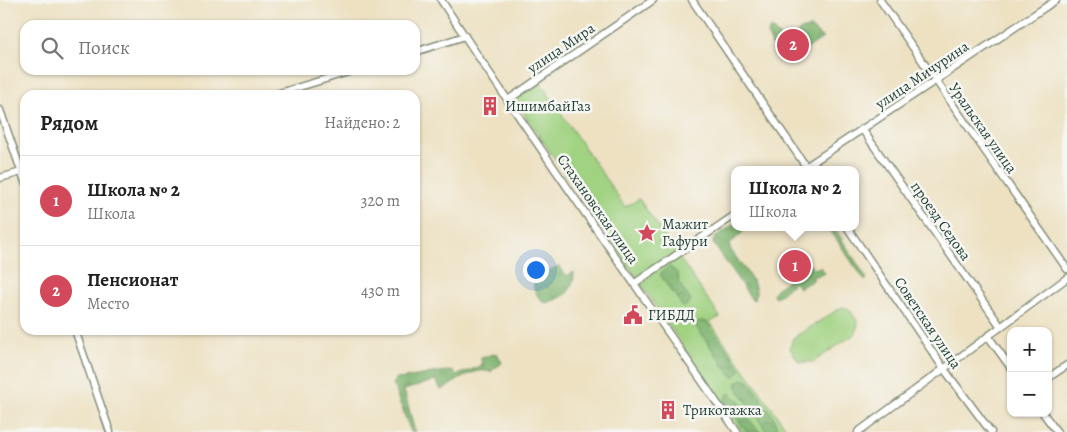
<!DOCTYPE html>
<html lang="ru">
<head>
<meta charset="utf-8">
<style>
  body { margin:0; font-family:Alegreya,serif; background:#f6f6f6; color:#222 }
  .controls { position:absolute; right:15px; bottom:15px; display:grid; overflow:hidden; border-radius:10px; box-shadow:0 1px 4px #0004 }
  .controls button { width:45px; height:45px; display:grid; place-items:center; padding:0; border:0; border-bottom:1px solid #e0e0e0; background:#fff; color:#222; font:25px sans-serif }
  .you { position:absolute; left:535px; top:269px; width:18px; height:18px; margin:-12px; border:4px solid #fff; border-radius:50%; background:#1a73e8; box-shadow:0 0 0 8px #1a73e833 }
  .badge { display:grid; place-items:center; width:32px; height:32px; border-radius:50%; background:#d1495b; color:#fff; font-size:16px; font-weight:700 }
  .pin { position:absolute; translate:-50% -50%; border:2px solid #fff; box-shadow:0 1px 5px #0006 }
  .popup { position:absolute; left:731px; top:166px; width:128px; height:65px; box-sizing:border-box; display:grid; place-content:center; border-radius:10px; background:#fff; filter:drop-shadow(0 1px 4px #0005); font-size:16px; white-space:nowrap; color:#767676 }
  .popup b { font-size:19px; color:#222 }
  .popup::after { content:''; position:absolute; left:50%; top:100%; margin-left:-10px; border:10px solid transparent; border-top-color:#fff }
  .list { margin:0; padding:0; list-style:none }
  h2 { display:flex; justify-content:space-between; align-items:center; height:65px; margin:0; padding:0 20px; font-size:21px }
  h2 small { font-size:16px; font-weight:400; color:#767676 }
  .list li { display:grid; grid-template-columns:32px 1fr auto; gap:15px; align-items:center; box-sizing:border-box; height:90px; padding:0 20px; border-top:1px solid #e0e0e0 }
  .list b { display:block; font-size:19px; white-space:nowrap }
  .list p { margin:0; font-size:16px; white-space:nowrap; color:#767676 }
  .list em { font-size:16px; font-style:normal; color:#767676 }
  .icon { flex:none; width:28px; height:28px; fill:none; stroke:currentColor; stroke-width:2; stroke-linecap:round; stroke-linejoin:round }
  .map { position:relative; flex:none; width:1067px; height:432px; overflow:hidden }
  .search { position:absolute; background:#fff; box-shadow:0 1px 4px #0004; left:20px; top:20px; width:400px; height:55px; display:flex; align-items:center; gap:12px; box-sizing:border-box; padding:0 18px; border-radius:15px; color:#767676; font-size:19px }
  .panel { position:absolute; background:#fff; box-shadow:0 1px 4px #0004; left:20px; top:90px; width:400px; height:245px; border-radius:15px }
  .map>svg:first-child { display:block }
</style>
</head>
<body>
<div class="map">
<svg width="1067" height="432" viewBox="0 0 1067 432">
  <defs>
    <pattern id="forest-crowns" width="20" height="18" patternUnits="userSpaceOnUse" patternTransform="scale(1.25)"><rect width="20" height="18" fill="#80b46f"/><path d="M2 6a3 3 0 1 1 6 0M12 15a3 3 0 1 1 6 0" fill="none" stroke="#68945c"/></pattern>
  </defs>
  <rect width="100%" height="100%" fill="#f6f6f2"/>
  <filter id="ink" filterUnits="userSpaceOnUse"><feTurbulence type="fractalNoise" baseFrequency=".02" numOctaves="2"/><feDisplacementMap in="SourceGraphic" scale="10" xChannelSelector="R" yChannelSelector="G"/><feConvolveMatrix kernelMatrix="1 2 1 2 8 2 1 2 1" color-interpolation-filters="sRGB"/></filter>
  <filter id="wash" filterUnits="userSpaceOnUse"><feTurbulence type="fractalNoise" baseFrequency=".0096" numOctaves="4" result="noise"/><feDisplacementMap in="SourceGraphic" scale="20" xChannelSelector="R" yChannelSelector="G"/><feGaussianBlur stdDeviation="1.12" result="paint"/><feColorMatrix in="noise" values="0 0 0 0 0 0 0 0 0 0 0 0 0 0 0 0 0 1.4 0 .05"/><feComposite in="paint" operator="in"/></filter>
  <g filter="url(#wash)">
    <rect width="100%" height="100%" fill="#ede1c2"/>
    <g fill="#a0d281" stroke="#60885a">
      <polygon points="539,81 625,207 639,199 720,317 710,322 789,432 742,432 514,99"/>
      <polygon points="842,307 849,309 858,322 856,333 813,362 799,362 790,348 793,338"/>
    </g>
    <g fill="url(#forest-crowns)" stroke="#507852">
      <polygon points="810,27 823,38 786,63 772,45 767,34 769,30 773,30 785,42 801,30"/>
      <path d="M 735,223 L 735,227 L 748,227 L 729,245 C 734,260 762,283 755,299 L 752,300 L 713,243 L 714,238 Z"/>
      <polygon points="828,227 834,227 867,279 865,281"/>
      <path d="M 810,265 L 814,269 L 820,267 L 825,273 L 817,276 L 814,275 L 813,280 L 799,288 L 795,282 C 787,286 783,296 774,297 L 773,294 L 776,289 Z"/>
      <path d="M 559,266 L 567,276 L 574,272 C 574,293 563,298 545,303 C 535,295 532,289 535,277 Z"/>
      <polygon points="669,266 678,274 679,283 691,301 683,308 675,293 672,293 660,274"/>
      <polygon points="699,321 707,322 741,369 734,377 729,373 695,325"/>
      <path d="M 497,353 L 502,363 L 490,372 C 474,366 456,383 441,390 L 436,380 L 404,390 L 415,432 L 411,432 L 393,385 L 395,379 C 415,378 433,371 453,371 L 457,375 L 482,366 L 481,358 Z"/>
      <polygon points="743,379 749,382 774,418 778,432 767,432 736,386 737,382"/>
      <path d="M 729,393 C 746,401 745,421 761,432 L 747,432 L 724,400 Z"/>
    </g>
  </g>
  <g filter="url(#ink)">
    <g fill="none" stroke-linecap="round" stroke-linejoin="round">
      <g stroke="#868f7b" stroke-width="9">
        <g id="minor">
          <path d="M 441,0 C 536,146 638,288 737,432"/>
          <polyline points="692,0 807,168"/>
          <polyline points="880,0 1067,269"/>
          <polyline points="415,52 465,36"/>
          <polyline points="273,95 355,70"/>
          <polyline points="508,100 653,0"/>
          <polyline points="0,110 25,182"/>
          <polyline points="862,129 1001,327"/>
          <polyline points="801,170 1056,0"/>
          <polyline points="0,178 25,171"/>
          <polyline points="847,227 944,369 991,432"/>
          <polyline points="635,283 735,215"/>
          <polyline points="75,330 110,432"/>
          <polyline points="988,336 1011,368"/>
          <polyline points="1048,378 1067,365"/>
          <polyline points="1043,413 1057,432"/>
          <polyline points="858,432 1067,278"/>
        </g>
      </g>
      <use href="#minor" stroke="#fff" stroke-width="6"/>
    </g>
  </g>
  <defs>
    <g id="building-bare" transform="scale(1.5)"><path d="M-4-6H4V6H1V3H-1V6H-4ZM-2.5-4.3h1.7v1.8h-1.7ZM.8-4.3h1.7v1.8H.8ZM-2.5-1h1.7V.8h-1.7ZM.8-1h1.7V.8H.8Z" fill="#d1495b" stroke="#f6f6f2" stroke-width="2.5" paint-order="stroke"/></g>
    <g id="sight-bare" transform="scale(1.5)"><path d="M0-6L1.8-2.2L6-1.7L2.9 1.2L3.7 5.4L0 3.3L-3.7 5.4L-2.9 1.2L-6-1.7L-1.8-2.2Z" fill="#d1495b" stroke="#f6f6f2" stroke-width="2.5" paint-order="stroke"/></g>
    <g id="civic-bare" transform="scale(1.5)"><path d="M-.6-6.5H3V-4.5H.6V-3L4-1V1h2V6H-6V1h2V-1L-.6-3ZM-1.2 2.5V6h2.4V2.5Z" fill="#d1495b" stroke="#f6f6f2" stroke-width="2.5" paint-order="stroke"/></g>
  </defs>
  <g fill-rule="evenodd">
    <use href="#building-bare" x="490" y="106"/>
    <use href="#sight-bare" x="647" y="233"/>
    <use href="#civic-bare" x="633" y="315"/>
    <use href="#building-bare" x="668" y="410"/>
  </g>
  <g text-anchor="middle" stroke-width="5" stroke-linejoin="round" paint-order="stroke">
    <g font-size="15" fill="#1f3d34" stroke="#f6f6f2">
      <text transform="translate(561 48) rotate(-34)" y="5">улица Мира</text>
      <text transform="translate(922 75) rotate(-34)" y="5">улица Мичурина</text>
      <text transform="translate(983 128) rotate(55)" y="5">Уральская улица</text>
      <text transform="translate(598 209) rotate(55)" y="5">Стахановская улица</text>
      <text transform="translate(941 221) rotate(55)" y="5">проезд Седова</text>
      <text transform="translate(928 323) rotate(56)" y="5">Советская улица</text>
    </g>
    <g font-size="15" fill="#1f3d34" stroke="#f6f6f2" text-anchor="start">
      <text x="505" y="111">ИшимбайГаз</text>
      <text x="662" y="229">Мажит<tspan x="662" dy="17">Гафури</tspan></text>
      <text x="648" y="320">ГИБДД</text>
      <text x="683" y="415">Трикотажка</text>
    </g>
  </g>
</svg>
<div class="controls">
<button>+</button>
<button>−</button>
</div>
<div class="you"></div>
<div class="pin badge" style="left:795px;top:266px">1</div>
<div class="popup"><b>Школа № 2</b>Школа</div>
<div class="pin badge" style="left:793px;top:45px">2</div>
<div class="search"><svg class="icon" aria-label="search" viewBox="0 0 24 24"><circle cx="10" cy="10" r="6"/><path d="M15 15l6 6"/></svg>Поиск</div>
<section class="panel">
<h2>Рядом<small>Найдено: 2</small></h2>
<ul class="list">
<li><span class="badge">1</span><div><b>Школа № 2</b><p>Школа</p></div><em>320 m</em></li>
<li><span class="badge">2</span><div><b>Пенсионат</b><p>Место</p></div><em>430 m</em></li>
</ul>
</section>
</div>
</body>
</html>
